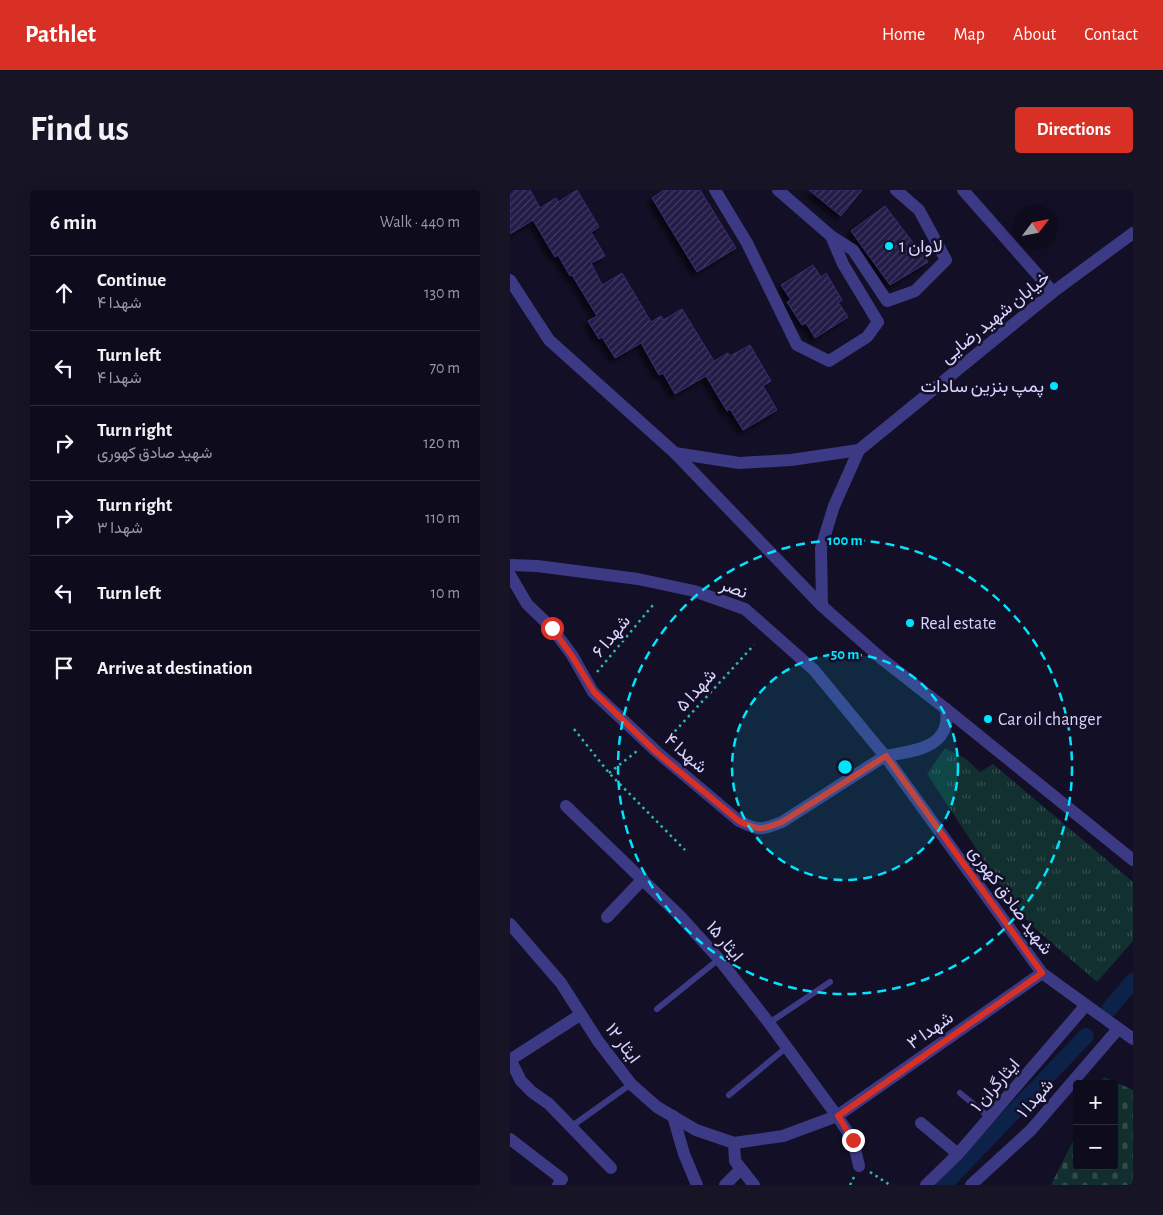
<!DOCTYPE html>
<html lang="en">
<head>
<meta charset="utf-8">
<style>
  body { margin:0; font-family:"Alegreya Sans",Vazirmatn,sans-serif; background:#171425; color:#f1f3f6 }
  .controls { position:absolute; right:15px; bottom:15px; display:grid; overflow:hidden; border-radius:5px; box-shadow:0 5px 20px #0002 }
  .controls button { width:45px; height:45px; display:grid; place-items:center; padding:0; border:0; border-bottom:1px solid #2e2b3b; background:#0e0b1c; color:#f1f3f6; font:25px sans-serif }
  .compass { position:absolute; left:503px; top:15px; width:45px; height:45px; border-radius:50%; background:#0e0b1c; box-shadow:0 5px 20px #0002; rotate:58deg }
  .stop { position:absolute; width:15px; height:15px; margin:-11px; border:4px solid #d93025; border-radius:50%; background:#fff }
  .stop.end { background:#d93025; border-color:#fff; box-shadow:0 1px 5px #0008 }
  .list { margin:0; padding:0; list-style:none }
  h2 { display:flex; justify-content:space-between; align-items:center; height:65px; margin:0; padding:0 20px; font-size:21px }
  h2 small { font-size:16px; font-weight:400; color:#9b9ba3 }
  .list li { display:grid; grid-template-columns:32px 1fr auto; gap:15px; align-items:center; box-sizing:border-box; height:75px; padding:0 20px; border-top:1px solid #2e2b3b }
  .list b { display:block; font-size:19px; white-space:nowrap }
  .list p { margin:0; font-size:16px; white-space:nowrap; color:#9b9ba3 }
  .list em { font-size:16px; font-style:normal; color:#9b9ba3 }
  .icon { flex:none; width:28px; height:28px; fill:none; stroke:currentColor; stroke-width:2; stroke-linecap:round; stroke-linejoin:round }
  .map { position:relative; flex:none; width:623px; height:995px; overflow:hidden; border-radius:5px }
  header { display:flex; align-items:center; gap:30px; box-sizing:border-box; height:70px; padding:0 25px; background:#d93025; color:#fff }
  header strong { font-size:24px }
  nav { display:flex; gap:28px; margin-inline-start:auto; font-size:18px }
  .intro { display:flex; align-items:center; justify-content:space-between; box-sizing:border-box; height:120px; padding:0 30px }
  h1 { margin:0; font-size:35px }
  .button { padding:12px 22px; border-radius:5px; background:#d93025; color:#fff; font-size:18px; font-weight:700 }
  main { display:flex; gap:30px; padding:0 30px }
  aside { flex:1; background:#0e0b1c; border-radius:5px; box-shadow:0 5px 20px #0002 }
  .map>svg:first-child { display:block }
</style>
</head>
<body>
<header>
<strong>Pathlet</strong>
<nav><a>Home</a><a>Map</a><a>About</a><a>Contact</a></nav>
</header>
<div class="intro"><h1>Find us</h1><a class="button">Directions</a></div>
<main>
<aside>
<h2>6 min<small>Walk · 440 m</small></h2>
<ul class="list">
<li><svg class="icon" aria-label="ahead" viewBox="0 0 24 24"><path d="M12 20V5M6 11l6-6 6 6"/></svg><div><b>Continue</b><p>شهدا ۴</p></div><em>130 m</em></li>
<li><svg class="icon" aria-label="left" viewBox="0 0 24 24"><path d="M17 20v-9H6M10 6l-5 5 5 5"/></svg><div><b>Turn left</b><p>شهدا ۴</p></div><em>70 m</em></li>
<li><svg class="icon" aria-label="right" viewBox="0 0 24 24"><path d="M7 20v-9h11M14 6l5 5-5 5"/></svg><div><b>Turn right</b><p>شهید صادق کهوری</p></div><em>120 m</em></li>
<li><svg class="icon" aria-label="right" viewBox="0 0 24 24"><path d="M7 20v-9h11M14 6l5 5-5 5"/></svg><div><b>Turn right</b><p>شهدا ۳</p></div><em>110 m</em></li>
<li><svg class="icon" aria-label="left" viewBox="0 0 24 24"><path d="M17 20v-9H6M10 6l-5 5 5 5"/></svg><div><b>Turn left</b></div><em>10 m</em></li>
<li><svg class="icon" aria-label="arrive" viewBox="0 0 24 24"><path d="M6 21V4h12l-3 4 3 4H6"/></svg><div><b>Arrive at destination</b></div></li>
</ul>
</aside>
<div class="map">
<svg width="623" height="995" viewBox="0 0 623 995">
  <defs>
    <pattern id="grass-tufts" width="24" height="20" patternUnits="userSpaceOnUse" patternTransform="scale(1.25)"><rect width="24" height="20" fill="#12302f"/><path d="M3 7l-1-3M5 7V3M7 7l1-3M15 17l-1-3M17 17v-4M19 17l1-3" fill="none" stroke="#344d4e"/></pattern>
    <pattern id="cemetery-stones" width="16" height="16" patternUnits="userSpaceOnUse" patternTransform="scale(1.25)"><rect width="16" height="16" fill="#12302f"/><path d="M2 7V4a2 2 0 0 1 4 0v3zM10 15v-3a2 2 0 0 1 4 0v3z" fill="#344d4e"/></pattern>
    <pattern id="building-hatch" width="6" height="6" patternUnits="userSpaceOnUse" patternTransform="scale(1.25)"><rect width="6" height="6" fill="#241b47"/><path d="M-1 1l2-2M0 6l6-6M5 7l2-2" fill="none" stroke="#433b63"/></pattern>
    <filter id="shadow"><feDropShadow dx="-4.5" dy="4.5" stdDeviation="2.5" flood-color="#0009"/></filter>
  </defs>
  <rect width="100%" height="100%" fill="#130f26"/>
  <polygon fill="url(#grass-tufts)" points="435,558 455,568 470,582 483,574 623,692 623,751 587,792 521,735 494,701 417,584"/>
  <polygon fill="url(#cemetery-stones)" points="594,887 623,900 623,995 541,995 567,943 567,976 604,976 604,894 590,894"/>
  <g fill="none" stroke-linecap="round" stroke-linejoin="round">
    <g stroke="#0c2248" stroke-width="16">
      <polyline points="600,818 623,791"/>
      <polyline points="434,995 576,846"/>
    </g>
  </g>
  <g fill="url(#building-hatch)" stroke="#3b2d73" filter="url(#shadow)">
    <polygon points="0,0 20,0 30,18 46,8 48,12 67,0 89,37 81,42 95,66 81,73 92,95 112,83 141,132 151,126 153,130 172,119 204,171 218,163 220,166 240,155 261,191 253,196 267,220 233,240 220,219 217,221 196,186 165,204 153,183 149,185 131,153 105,168 92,147 89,149 78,131 87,126 62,85 60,86 48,65 45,67 23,30 0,44"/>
    <polygon points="154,0 190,0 226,58 187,82 142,8"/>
    <polygon points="299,0 352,0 331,26"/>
    <polygon points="375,16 418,72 380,95 341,41"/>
    <polygon points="303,75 311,87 316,83 332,110 328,112 338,127 305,148 296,133 292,135 277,112 281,110 271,95"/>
  </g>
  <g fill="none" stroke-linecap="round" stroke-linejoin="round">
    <g stroke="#2fb8b0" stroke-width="2.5" stroke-dasharray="2.5 4" stroke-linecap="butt">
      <polyline points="87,482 143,415"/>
      <polyline points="64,539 99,583 175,660"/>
      <polyline points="156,551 244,455"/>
      <polyline points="99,583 127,561"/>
      <polyline points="360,982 380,995"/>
      <polyline points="340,995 344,987"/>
    </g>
    <g stroke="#3d3a85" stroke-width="6">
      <polyline points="147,819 209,769"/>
      <polyline points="259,833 320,792"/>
      <polyline points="450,903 480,928"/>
      <polyline points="219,905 277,857"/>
      <polyline points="62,936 121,894"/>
    </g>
    <g stroke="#3d3a85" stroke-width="12">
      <polyline points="205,0 237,53 287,155 319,171 357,147 368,132 333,74 321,46"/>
      <polyline points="268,0 321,46 343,60 377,111 405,101 436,70 409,20 386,0"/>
      <path d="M 0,385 L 17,414 L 42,438 L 62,465 L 83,502 L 147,562 L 229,631 C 249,641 252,640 272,632 L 375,566 L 532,783 L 623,849"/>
      <polyline points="436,519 623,670"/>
      <polyline points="56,616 170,726 209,769 259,833 327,926 343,950 349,976"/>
      <polyline points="97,727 133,689"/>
      <polyline points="0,734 51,793 88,851 121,894 147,917 186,940 224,953 273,946 327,926 532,783"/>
      <polyline points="0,869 11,891 22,902 39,914 101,978"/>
      <polyline points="0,870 70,825"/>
      <polyline points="163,926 174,964 187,995"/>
      <polyline points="411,933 448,964"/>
      <polyline points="0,949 52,989 48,995"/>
      <polyline points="224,953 225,971 244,995"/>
      <polyline points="215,995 231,979"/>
      <polyline points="461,995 521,940 608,839"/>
    </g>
    <g stroke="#3d3a85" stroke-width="12">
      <polyline points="453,0 543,102"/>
      <path d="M 0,90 L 39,150 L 165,263 L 312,416 L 372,469 L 436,519 C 442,558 404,561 375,566 L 304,480 L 235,419 L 184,401 L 128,389 L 27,376 L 0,375"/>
      <polyline points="165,263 229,273 281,270 349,260"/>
      <polyline points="312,416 311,358 324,316 349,260 543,102 623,43"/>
      <polyline points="416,995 448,964 576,815"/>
    </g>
  </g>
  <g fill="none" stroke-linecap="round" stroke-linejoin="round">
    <path stroke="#d93025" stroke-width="6" d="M 42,438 L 62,466 L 84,502 L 146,562 L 229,631 C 249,641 252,640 272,632 L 376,566 L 532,783 L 328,926 L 343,950"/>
  </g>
  <circle cx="335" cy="577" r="113" fill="#00e5ff" fill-opacity=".12"/>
  <g fill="none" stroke="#00e5ff" stroke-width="2.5" stroke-dasharray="9 6">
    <circle cx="335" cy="577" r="113"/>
    <circle cx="335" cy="577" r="227"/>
  </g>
  <g fill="#00e5ff" stroke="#130f26" stroke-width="2">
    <circle cx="379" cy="56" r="5"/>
    <circle cx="544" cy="196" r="5"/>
    <circle cx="400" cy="433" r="5"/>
    <circle cx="478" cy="529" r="5"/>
  </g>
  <g text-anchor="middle" stroke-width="5" stroke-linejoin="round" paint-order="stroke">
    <g font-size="18" fill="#d9d4ff" stroke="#130f26" text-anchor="start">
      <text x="389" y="62">لاوان 1</text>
      <text x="534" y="202" text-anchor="end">پمپ بنزین سادات</text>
      <text x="410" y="439">Real estate</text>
      <text x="488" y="535">Car oil changer</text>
    </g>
    <g font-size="18" fill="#d9d4ff" stroke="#130f26">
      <text transform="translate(485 127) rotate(-39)" y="6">خیابان شهید رضایی</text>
      <text transform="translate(224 398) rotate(21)" y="6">نصر</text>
      <text transform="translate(101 446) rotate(-50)" y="6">شهدا ۶</text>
      <text transform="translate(186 500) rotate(-48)" y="6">شهدا ۵</text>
      <text transform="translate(176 563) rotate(41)" y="6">شهدا ۴</text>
      <text transform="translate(501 710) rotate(54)" y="6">شهید صادق کهوری</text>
      <text transform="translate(215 751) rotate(50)" y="6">ایثار ۱۵</text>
      <text transform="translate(420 840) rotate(-35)" y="6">شهدا ۳</text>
      <text transform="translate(113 853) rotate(53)" y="6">ایثار ۱۲</text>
      <text transform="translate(485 895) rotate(-49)" y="6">ایثارگران ۱</text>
      <text transform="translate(525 908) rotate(-49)" y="6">شهدا ۱</text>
    </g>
  </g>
  <circle cx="335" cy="577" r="8" fill="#00e5ff" stroke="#130f26" stroke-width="2.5"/>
  <g font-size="15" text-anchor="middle" font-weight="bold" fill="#00e5ff" stroke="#130f26" stroke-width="5" stroke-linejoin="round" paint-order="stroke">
    <text x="335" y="355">100 m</text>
    <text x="335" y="469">50 m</text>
  </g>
</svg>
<div class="controls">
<button>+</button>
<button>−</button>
</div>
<svg class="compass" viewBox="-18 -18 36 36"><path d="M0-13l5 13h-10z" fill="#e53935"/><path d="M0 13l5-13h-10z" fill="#9b9ba3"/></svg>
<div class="stop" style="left:42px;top:438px"></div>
<div class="stop end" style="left:343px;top:950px"></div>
</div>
</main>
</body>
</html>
